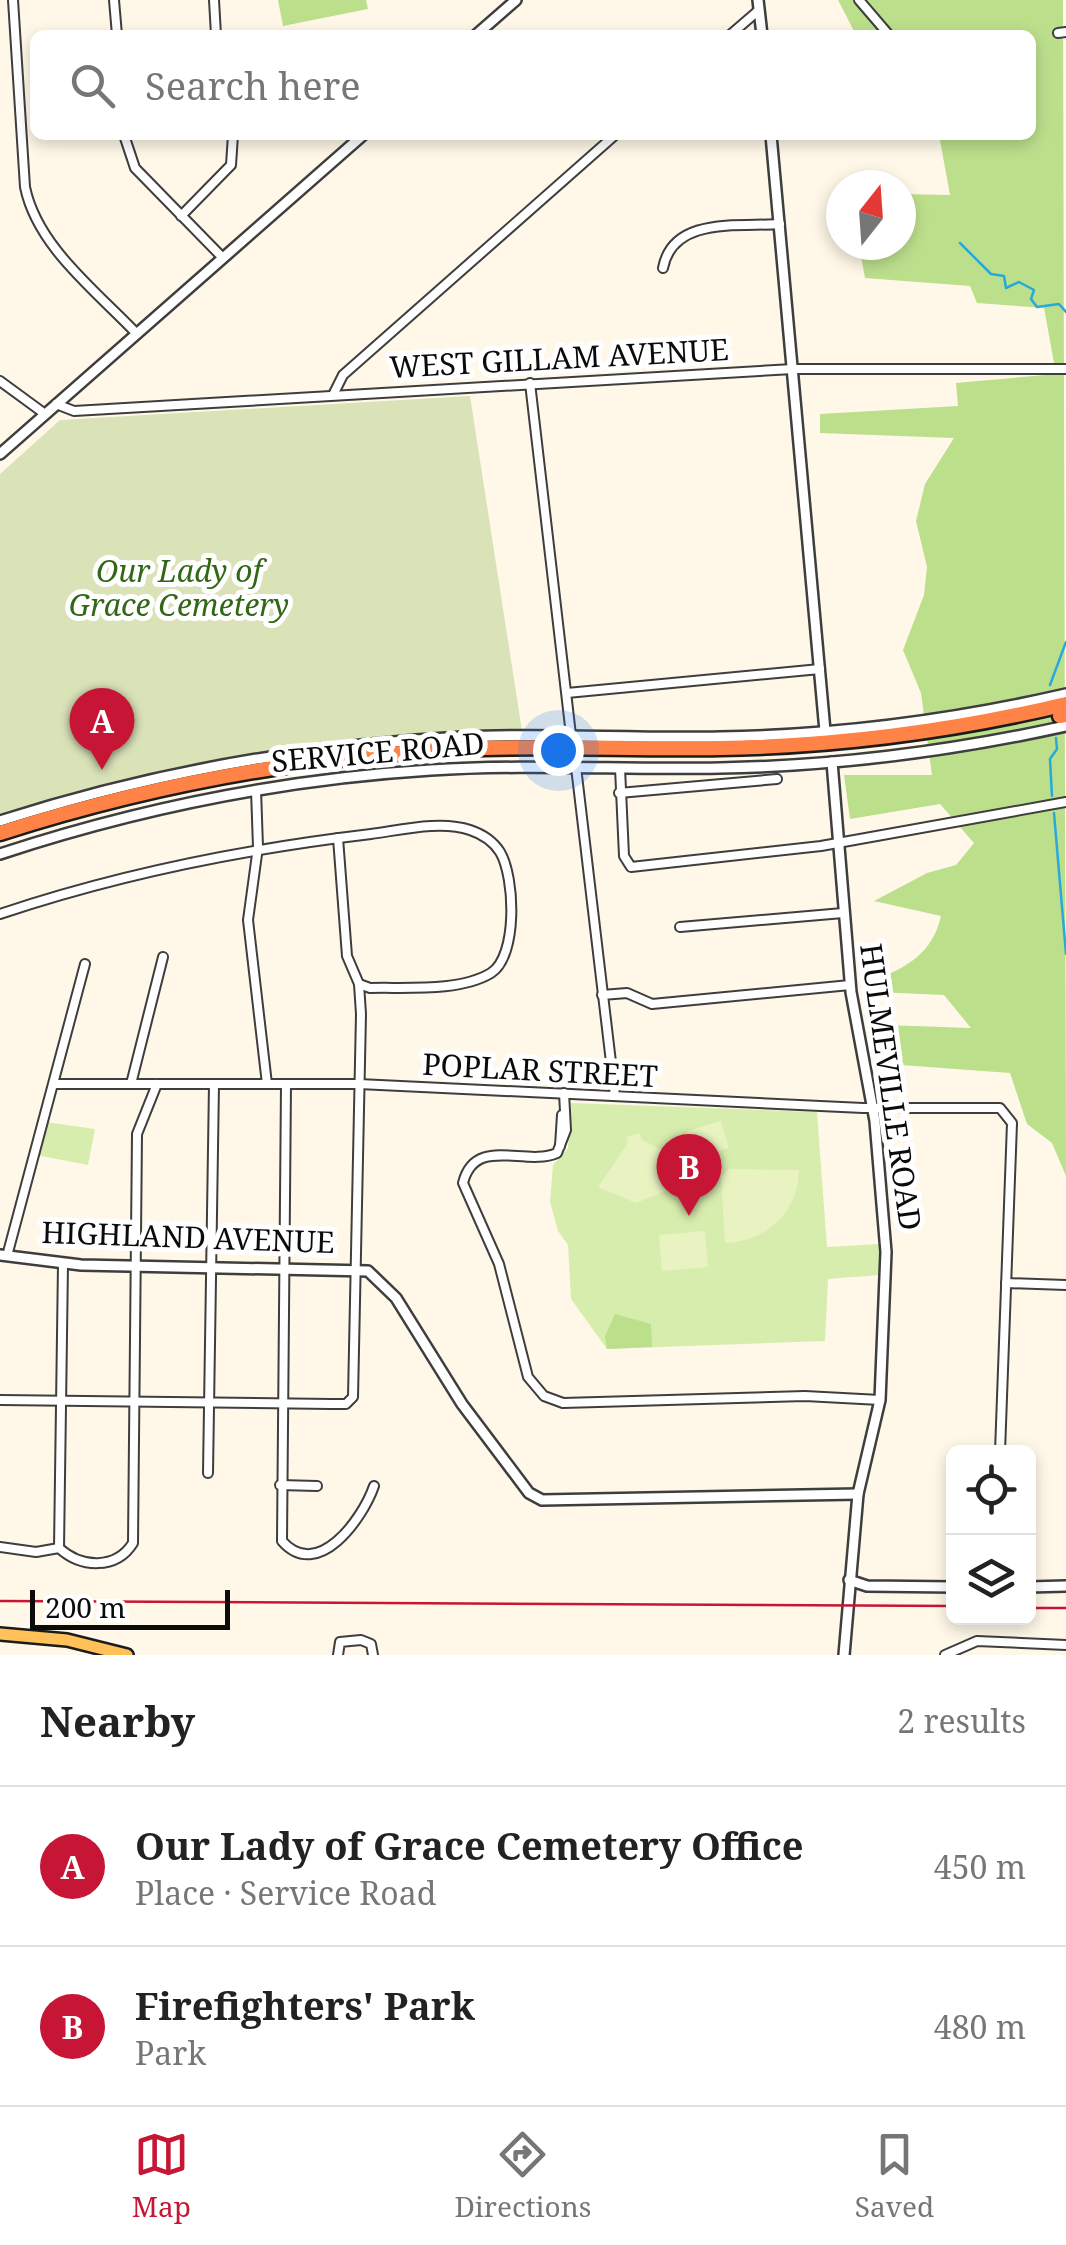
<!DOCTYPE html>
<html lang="en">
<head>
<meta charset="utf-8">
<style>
  body { margin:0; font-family:"Noto Serif",serif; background:#f6f6f6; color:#222 }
  .controls { position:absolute; right:30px; bottom:30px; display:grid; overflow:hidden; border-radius:15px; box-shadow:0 5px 15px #0003 }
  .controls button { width:90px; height:90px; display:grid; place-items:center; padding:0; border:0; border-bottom:2px solid #e0e0e0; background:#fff; color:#222; font:50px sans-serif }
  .compass { position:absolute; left:826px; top:170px; width:90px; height:90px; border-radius:50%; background:#fff; box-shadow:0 5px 15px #0003; rotate:17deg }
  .scale { position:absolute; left:30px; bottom:25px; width:200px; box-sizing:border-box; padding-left:10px; border:5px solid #0b0b0b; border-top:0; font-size:28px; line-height:35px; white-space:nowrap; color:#0b0b0b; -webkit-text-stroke:8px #fff; paint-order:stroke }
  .you { position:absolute; left:558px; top:750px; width:35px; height:35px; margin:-25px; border:8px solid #fff; border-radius:50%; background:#1a73e8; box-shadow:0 0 0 15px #1a73e833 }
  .badge { display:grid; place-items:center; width:65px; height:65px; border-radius:50%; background:#c71635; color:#fff; font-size:32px; font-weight:700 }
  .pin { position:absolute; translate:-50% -82px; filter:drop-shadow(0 2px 5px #0008) }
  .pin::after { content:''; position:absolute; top:52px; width:35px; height:30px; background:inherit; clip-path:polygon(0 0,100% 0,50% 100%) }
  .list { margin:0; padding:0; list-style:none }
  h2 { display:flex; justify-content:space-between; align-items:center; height:130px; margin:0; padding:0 40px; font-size:42px }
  h2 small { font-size:32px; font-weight:400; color:#767676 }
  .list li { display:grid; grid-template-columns:65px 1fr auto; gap:30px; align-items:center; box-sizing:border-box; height:160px; padding:0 40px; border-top:2px solid #e0e0e0 }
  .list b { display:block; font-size:38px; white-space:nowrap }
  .list p { margin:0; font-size:32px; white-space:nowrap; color:#767676 }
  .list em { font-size:32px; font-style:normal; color:#767676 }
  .icon { flex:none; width:55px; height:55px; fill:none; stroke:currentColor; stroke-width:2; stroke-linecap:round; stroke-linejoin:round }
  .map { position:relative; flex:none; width:1066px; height:1655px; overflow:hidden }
  .search { position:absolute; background:#fff; box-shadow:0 5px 15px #0003; left:30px; right:30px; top:30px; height:110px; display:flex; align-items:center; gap:25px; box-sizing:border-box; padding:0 35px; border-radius:15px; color:#767676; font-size:38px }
  .sheet { height:450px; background:#fff }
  nav { display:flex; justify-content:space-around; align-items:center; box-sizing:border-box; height:140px; border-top:2px solid #e0e0e0; background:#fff; font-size:28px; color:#767676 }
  nav a { display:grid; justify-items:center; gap:5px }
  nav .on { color:#c71635 }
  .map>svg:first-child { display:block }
</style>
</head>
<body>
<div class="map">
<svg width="1066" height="1655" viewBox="0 0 1066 1655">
  <rect width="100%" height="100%" fill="#fff8e8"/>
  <g fill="#d7edae">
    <polygon points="571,1103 817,1112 827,1247 879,1244 879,1275 828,1279 825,1341 607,1349 571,1299 568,1245 558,1231 550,1202 553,1165 568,1148"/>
    <polygon points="45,1122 95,1129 88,1165 36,1155"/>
  </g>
  <g fill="#bcdf8c">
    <polygon points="278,0 366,0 368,9 283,26"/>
    <path d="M 838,0 L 1063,0 L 1066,1176 L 1052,1143 L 1027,1124 L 1010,1073 L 888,1064 L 885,1025 L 971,1028 L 944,995 L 877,992 L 875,980 C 908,967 933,952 941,916 L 874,901 L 927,873 L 956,865 L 974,843 L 940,804 L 850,819 L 844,775 L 932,775 L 921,693 L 903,650 L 924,595 L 927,567 L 916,521 L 925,484 L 954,438 L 820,433 L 820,414 L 958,406 L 956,383 L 1056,374 L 1044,308 L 977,303 L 970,286 L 865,278 L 860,250 L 852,245 L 901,245 L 901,194 L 950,195 L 939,135 L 1031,135 L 1031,35 L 856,35 Z"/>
    <polygon points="615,1314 651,1324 652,1347 607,1349 605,1336"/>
  </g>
  <path fill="#dae2b8" d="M 470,396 L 522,731 C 344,728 170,769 0,815 L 0,474 L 60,420 Z"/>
  <g fill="#e8f3c1">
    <polygon points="721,1121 729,1148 695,1158 687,1131"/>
    <polygon points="639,1133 642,1140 687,1163 675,1187 636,1203 598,1187 628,1143 626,1137"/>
    <path d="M 729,1169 L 799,1170 C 798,1213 766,1241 725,1243 L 721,1177 Z"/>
    <polygon points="705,1231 708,1267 662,1271 659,1235"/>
  </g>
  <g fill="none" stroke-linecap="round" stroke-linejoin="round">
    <g stroke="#27a9da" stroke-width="2.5">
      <polyline points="960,243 991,274 1004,276 1006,288 1019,282 1034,290 1031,299 1037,307 1059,304 1066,312"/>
      <polyline points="1050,685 1066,642"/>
      <polyline points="1052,796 1050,759 1057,749 1056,738"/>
      <polyline points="1054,813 1066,954"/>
    </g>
    <g stroke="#3e3e3e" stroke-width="12">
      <g id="minor">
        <path d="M 13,0 L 25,187 C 37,246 95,290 136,333"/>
        <polyline points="114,0 117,35"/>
        <polyline points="214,0 216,35"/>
        <polyline points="859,0 889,35"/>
        <polyline points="1058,33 1066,32"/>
        <polyline points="730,35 759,10"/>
        <polyline points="124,135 135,168 222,257"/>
        <polyline points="181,216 231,165 233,135"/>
        <path d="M 663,268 C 673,216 739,227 780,224"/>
        <polyline points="0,381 45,414"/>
        <polyline points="530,383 571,735"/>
        <polyline points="334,393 343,375 615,135"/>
        <polyline points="56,404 74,411 793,369 1066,369"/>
        <polyline points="567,693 820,669"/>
        <polyline points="576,767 615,1096"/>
        <polyline points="620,768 624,856 631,867 821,846 1066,802"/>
        <polyline points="256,790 258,847 248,920 267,1084"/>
        <polyline points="619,793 777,779"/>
        <path d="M 0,914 C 122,873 244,849 371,834 C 401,830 441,820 470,830 C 482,834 493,841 500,852 C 515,877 518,956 491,973 C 460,992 405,987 370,988 L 359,984"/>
        <polyline points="680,927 843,913"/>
        <polyline points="602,995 627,993 652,1004 850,985"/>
        <polyline points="54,1084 359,1084 863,1108 1000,1108 1012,1123 1000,1452"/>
        <polyline points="131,1084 163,957"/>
        <path d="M 286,1084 L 282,1541 C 318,1582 363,1518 374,1486"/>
        <path d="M 564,1093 L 566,1130 L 557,1153 C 525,1167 475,1135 463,1183 L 499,1264 L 528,1377 L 544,1396 L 563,1403 L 805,1396 L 880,1400"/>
        <polyline points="560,1146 562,1115"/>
        <polyline points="7,1256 85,964"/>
        <polyline points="1006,1283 1066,1285"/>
        <polyline points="0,1400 331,1404 346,1404 353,1397 361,1014 359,984 347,956 338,838"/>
        <polyline points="208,1473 214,1084"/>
        <polyline points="280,1485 317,1486"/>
        <polyline points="0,1547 36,1552 59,1548"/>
        <path d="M 59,1548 C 81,1568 116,1570 133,1543 L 137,1134 L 157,1084"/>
        <polyline points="59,1548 63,1264"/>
        <polyline points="338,1655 340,1642 361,1640 371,1644 373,1655"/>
        <polyline points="945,1655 977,1641 1066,1645"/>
      </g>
    </g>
    <g stroke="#3e3e3e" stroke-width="14">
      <g id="tertiary">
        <polyline points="758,0 762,35"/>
        <polyline points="476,35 516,0"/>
        <polyline points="771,135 825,731"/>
        <polyline points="0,454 363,135"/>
        <polyline points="832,762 851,992 875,1121 886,1252 880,1400 858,1494 844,1655"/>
        <path d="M 0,821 C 150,773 305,745 462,737 C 548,733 634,739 720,737 C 836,735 953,720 1066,694"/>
        <path d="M 0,854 C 140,808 285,779 431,770 C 528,764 624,770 720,768 C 836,766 952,751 1066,726"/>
        <polyline points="0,1255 81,1265 368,1271 396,1298 462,1404 529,1493 542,1500 858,1494"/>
        <polyline points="849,1580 867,1586 954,1587"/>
        <polyline points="1028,1587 1066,1586"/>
      </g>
    </g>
    <g stroke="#1c1c1c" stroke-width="16">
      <polyline id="primary" points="0,1634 67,1640 127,1655"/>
    </g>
    <g stroke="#1c1c1c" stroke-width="19">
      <g id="motorway">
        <polyline points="1060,716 1066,715"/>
        <path d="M 0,833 C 150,785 304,756 462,749 C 548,744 634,750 720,748 C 836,746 953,731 1066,704"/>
      </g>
    </g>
    <use href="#minor" stroke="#fff" stroke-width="8"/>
    <use href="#tertiary" stroke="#fff" stroke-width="9"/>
    <use href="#primary" stroke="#ffc158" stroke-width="11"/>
    <use href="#motorway" stroke="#ff8346" stroke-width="14"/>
    <g stroke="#c71635" stroke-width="2.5">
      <polyline points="0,1601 954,1606"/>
      <polyline points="1028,1608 1066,1608"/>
    </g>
  </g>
  <g text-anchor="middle" stroke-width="10" stroke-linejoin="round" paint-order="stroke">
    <g font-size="30" fill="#0b0b0b" stroke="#fff">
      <text transform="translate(559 359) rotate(-3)" y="10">WEST GILLAM AVENUE</text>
      <text transform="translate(378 753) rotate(-5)" y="10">SERVICE ROAD</text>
      <text transform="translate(540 1071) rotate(3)" y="10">POPLAR STREET</text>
      <text transform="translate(890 1087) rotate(82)" y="10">HULMEVILLE ROAD</text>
      <text transform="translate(188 1238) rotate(2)" y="10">HIGHLAND AVENUE</text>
    </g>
    <g font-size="30" font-style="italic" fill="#316716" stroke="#fff">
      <text x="179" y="582">Our Lady of<tspan x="179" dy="34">Grace Cemetery</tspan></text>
    </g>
  </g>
</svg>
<div class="controls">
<button><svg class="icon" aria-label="locate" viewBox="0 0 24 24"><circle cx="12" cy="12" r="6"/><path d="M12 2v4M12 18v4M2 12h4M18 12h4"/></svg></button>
<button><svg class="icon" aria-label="layers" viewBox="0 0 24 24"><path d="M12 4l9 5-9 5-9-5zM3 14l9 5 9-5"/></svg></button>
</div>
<svg class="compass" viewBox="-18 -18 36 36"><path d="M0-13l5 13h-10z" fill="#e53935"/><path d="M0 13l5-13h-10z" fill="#767676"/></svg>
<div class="scale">200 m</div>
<div class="you"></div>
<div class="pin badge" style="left:102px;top:770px">A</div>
<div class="pin badge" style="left:689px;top:1216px">B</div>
<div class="search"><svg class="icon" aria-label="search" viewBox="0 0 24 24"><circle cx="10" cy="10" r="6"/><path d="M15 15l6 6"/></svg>Search here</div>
</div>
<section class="sheet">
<h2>Nearby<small>2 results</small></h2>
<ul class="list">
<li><span class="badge">A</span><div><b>Our Lady of Grace Cemetery Office</b><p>Place · Service Road</p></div><em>450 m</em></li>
<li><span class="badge">B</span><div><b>Firefighters' Park</b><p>Park</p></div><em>480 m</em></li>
</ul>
</section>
<nav>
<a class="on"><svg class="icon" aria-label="map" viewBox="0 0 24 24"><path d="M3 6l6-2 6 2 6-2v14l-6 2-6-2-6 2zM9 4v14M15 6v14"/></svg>Map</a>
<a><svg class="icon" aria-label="directions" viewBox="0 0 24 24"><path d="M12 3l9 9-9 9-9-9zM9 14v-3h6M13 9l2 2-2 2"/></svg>Directions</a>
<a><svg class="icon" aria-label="saved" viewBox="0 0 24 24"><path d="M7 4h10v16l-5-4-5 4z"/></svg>Saved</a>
</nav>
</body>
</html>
